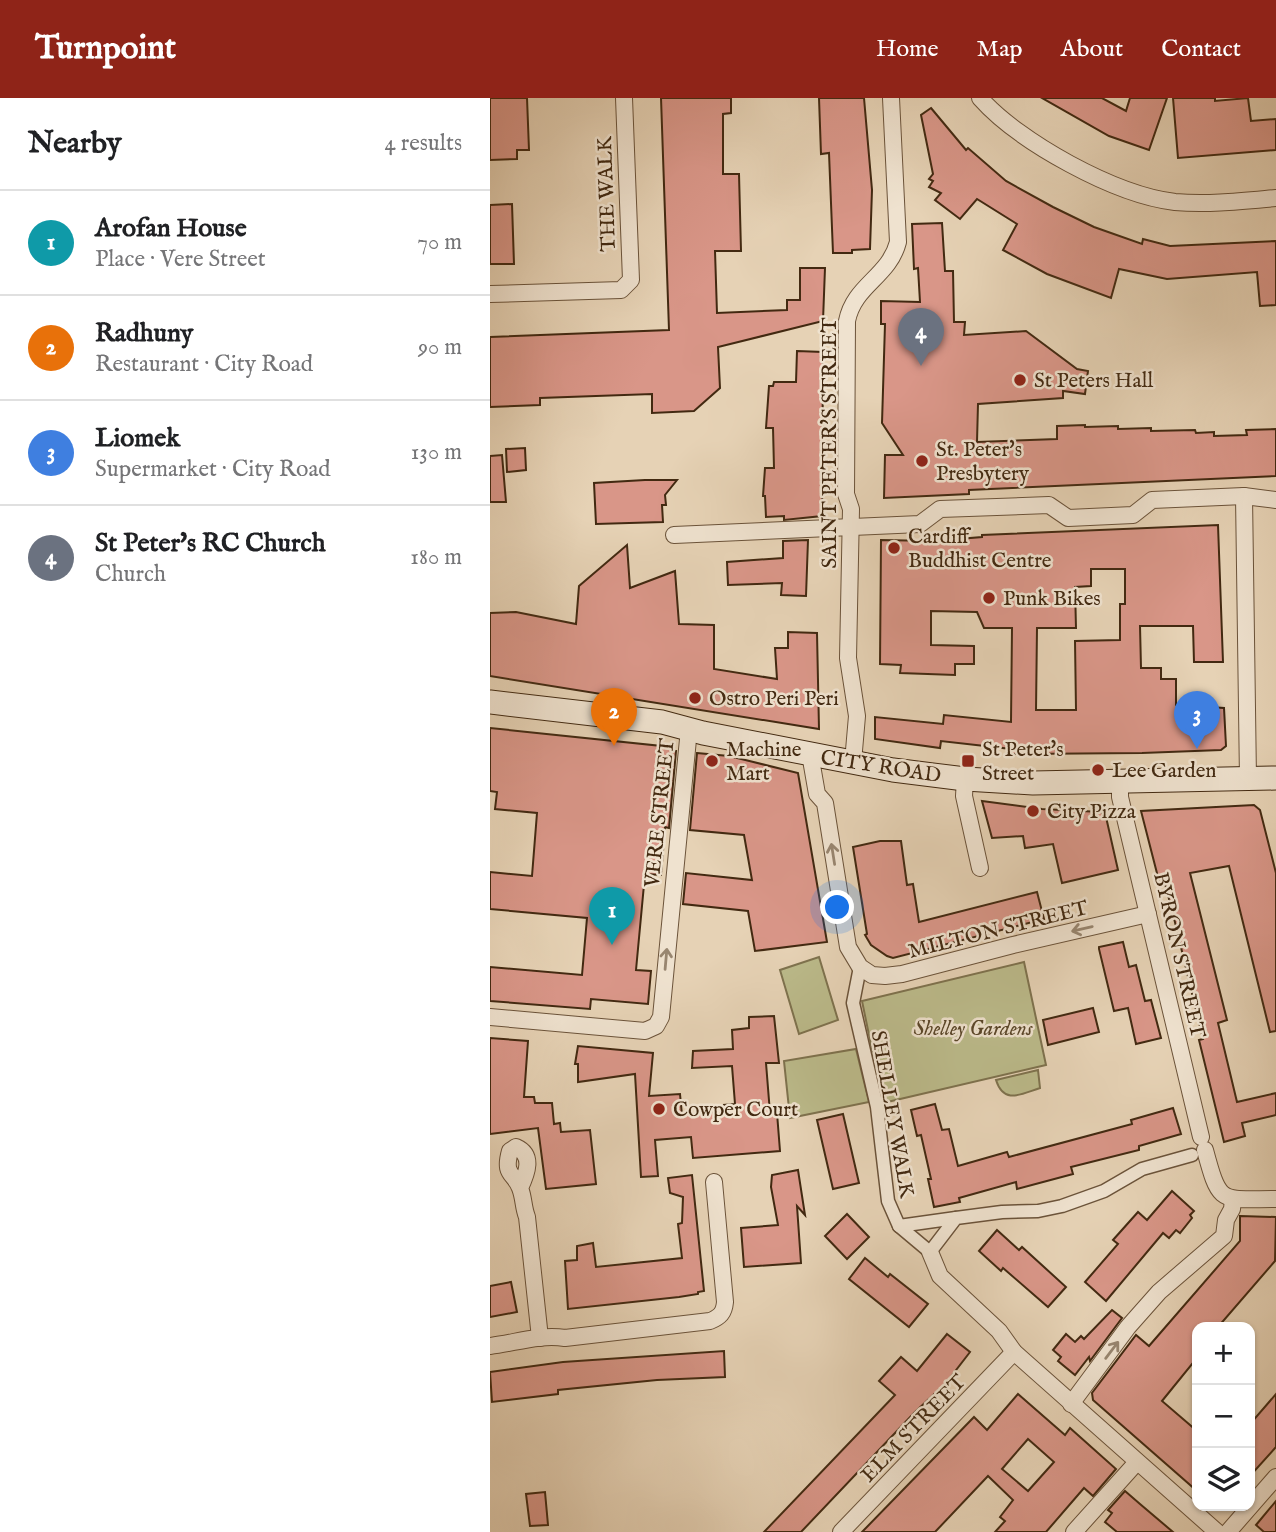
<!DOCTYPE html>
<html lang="en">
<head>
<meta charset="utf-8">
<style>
  body { margin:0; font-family:"IM FELL English",serif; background:#f6f6f6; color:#202124 }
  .controls { position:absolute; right:21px; bottom:21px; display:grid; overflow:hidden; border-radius:14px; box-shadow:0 2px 5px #0004 }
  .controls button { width:63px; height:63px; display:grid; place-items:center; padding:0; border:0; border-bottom:2px solid #e0e0e0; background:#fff; color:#202124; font:35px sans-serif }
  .you { position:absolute; left:348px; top:810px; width:24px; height:24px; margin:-18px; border:5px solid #fff; border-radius:50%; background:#1a73e8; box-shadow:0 0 0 10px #1a73e833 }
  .badge { display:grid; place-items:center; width:46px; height:46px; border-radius:50%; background:#8f2418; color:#fff; font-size:23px; font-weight:700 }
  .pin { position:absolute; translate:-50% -58px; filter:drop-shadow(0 2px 4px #0008) }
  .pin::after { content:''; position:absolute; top:37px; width:24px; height:21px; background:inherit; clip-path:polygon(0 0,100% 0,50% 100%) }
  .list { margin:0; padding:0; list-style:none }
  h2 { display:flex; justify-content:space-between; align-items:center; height:91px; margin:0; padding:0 28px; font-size:30px }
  h2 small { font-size:23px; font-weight:400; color:#757577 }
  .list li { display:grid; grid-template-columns:46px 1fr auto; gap:21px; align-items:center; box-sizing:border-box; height:105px; padding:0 28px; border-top:2px solid #e0e0e0 }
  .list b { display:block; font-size:26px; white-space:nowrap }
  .list p { margin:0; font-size:23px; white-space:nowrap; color:#757577 }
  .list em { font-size:23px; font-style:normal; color:#757577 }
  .icon { flex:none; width:38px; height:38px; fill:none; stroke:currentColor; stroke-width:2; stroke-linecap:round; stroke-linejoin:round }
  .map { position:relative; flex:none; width:786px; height:1434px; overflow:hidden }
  header { display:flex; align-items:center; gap:42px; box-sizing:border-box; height:98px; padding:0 35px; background:#8f2418; color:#fff }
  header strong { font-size:33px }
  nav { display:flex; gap:38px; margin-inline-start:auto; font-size:24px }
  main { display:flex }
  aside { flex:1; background:#fff }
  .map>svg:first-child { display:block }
</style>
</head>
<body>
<header>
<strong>Turnpoint</strong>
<nav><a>Home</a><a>Map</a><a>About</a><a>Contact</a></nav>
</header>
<main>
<aside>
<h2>Nearby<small>4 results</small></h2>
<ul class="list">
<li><span class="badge" style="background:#0f9aa8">1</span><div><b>Arofan House</b><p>Place · Vere Street</p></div><em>70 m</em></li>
<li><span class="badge" style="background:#e8710a">2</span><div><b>Radhuny</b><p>Restaurant · City Road</p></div><em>90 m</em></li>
<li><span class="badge" style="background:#3f7fe0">3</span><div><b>Liomek</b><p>Supermarket · City Road</p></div><em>130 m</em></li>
<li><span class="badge" style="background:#6b7280">4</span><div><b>St Peter's RC Church</b><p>Church</p></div><em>180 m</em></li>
</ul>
</aside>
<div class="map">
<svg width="786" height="1434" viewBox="0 0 786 1434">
  <rect width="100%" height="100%" fill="#e6d2b5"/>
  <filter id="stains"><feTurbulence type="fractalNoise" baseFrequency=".00286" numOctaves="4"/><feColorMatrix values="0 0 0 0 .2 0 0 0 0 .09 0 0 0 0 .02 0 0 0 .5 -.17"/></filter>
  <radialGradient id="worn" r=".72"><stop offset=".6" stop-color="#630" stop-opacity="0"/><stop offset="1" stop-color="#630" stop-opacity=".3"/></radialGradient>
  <g fill="#bbba8a" stroke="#7e724e" stroke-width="2">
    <polygon points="329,859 348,922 309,936 290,872"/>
    <polygon points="534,864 556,967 393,1005 372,903"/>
    <polygon points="366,951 379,1004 300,1020 294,963"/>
    <path d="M 548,972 L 550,990 C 531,996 514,1007 506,982 Z"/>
  </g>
  <g fill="#d99688" stroke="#422911" stroke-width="2" fill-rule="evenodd">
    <polygon points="0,0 37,0 39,52 27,52 27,61 0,62"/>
    <polygon points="171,0 241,0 241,15 233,16 233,76 249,76 251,153 225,153 227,215 297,212 297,202 310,202 310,170 335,170 333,223 228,249 230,290 204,313 162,315 162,296 50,300 50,307 0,309 0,239 179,232"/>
    <polygon points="329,0 374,0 382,92 380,151 362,152 362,155 343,155 339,55 331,56"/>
    <polygon points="552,0 612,0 636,13 640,0 677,0 659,52 619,38"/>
    <polygon points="683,0 725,0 725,3 758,0 761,23 786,21 786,52 688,60"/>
    <polygon points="441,10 476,52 478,50 516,83 563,109 604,129 652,146 653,141 680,148 786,143 786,207 770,208 767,174 677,181 629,171 621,200 557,176 513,152 527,126 487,101 470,121 445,102 451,95 439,89 443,83 439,81 443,76 431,17"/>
    <polygon points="22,106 24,166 0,166 0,107"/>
    <polygon points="452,125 455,173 463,173 464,224 475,224 474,237 536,233 587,271 598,273 595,296 573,293 573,300 488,306 487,344 567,341 567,328 595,327 595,329 628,328 628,331 661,330 661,333 705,332 706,335 724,334 724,338 757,337 756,332 786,331 786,378 479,392 479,396 394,400 395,357 413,357 392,325 395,226 391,226 391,203 430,204 428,170 424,171 422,126"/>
    <polygon points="307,253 333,254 332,418 294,422 294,418 276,419 275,398 273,398 275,370 284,370 283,330 276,330 279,288 283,288 284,284 306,284"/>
    <polygon points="35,350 36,372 17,374 16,351"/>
    <polygon points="12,357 16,404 0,404 0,358"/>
    <polygon points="155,382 187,382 175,397 176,407 172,407 173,424 106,426 104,385"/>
    <path d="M 728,427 L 733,564 L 704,564 L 703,528 L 650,528 L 651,570 L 671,570 L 671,581 L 686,581 L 686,607 L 734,610 L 736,648 L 731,652 L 652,655 L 521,656 L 521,651 L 451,643 L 450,650 L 385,641 L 385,619 L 453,626 L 454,617 L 521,624 L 522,530 L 494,530 L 487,514 L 441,513 L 441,547 L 484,548 L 484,566 L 465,566 L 465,577 L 410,575 L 411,567 L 390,566 L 391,442 L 444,443 L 492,439 L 492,437 ZM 601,471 L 635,471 L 635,506 L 630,506 L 630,542 L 585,543 L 586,612 L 546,612 L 547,530 L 586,530 L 585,489 L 601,488 Z"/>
    <polygon points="318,442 316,498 291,497 292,485 238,487 237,464 293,460 293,443"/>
    <polygon points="137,447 140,490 185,473 189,526 224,527 224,571 287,581 285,550 298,550 298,534 327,535 329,631 0,578 0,515 26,514 86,526 89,488"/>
    <polygon points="0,630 181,649 181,653 186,653 179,730 175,729 171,777 155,776 146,872 161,873 158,906 101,901 100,911 0,903 0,869 92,877 97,820 0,811 0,774 42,778 47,715 5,711 7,694 0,693"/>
    <polygon points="207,655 239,658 308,675 337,844 265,853 258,813 193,806 196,775 262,782 254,737 200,732"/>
    <polygon points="492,703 552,711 611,714 616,719 628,772 572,785 563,746 535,750 533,738 502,740"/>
    <polygon points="764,707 770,712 786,775 786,933 780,934 739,768 700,775 737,922 728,925 747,1004 786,995 786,1017 752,1025 755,1038 734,1044 709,942 713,941 683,816 674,782 669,783 651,713"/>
    <polygon points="390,743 411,743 417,787 423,786 429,824 547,794 554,821 403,860 397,858 381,847 375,837 377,836 363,749"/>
    <polygon points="633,844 639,869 646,867 655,903 661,902 671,940 646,946 638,910 624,913 609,851 609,849"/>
    <polygon points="603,910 609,934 558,947 553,922"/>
    <polygon points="284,918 289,965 276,965 280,1015 287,1015 290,1053 203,1060 201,1039 165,1042 168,1078 151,1079 145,976 88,984 88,966 85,966 88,948 163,955 159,998 190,996 192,1017 235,1013 234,1007 245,1006 242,968 202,970 203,953 243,951 242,932 259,930 259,919"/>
    <polygon points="0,940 38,943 34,999 44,999 45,1005 62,1005 64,1026 70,1025 71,1034 100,1032 106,1086 56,1091 48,1030 0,1036"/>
    <polygon points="445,1006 452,1032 459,1031 468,1068 517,1054 519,1059 642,1026 641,1022 683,1010 691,1036 649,1048 649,1052 581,1069 583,1076 527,1091 526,1084 469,1100 470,1104 444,1109 438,1081 441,1081 431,1037 427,1038 421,1012"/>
    <polygon points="353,1016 369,1085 343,1091 327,1022"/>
    <polygon points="308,1072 315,1117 307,1108 311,1165 254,1169 251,1130 288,1127 281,1089 282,1077"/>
    <polygon points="202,1077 214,1193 208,1194 208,1196 189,1199 78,1211 75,1163 87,1162 87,1148 103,1145 106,1169 192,1160 188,1126 192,1125 193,1099 180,1095 178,1080"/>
    <polygon points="682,1093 704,1113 700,1117 702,1120 690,1135 686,1132 679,1140 673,1135 616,1203 595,1184 628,1146 623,1142 648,1114 657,1122"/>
    <polygon points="357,1116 379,1139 357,1161 335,1138"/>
    <polygon points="750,1118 786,1119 785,1163 728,1229 707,1229 707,1260 672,1303 707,1333 707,1393 603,1302 602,1295 646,1237 659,1248 750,1143"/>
    <polygon points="507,1132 529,1152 532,1149 576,1189 558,1209 513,1170 511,1173 489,1153"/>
    <polygon points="375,1160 398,1179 400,1176 438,1206 419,1229 359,1181"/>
    <polygon points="21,1184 27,1214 0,1219 0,1188"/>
    <polygon points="622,1212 632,1220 600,1263 599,1259 585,1277 568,1263 571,1259 563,1252 576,1236 585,1244 591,1238 594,1241"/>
    <polygon points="457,1236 480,1254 456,1285 424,1315 311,1434 274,1434 405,1297 389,1283 411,1259 427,1273"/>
    <polygon points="234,1253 235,1279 167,1282 68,1292 68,1296 2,1304 0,1274 73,1264"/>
    <path d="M 528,1296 L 575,1337 L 580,1330 L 626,1371 L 603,1398 L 594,1390 L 556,1434 L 505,1434 L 515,1423 L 510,1419 L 523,1402 L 498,1378 L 445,1434 L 372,1434 L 484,1319 L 497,1332 ZM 538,1341 L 564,1364 L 538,1393 L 512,1371 Z"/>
    <polygon points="786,1296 786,1349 760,1378 760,1326"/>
    <polygon points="635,1393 650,1406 683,1434 627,1434 615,1424 622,1415 618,1412"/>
    <polygon points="55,1394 58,1427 40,1428 36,1396"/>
    <polygon points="786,1403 786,1434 774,1434 766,1427"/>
  </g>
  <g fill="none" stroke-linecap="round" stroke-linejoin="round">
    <g stroke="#6b533a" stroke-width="15">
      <g id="pedestrian">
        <polyline points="370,869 363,905 387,1009 398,1103 409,1128 440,1154 466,1120 512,1114 548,1113 572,1108 614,1093 652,1071 702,1057"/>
        <polyline points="409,1128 466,1120"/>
      </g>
    </g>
    <g stroke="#6b533a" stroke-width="18">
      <g id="minor">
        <path d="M 490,0 C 529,44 625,97 685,104 C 718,107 753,103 786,100"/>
        <polyline points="0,196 131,192 141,182 134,0"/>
        <polyline points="754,398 758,681"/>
        <polyline points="184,437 430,426 450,411 559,407 578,420 643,417 662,402 754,398 786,402"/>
        <polyline points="320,656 327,696 335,705 358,849 370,869 382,877 395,878 412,876 523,847 658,816"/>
        <path d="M 363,664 L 367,618 L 358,560 L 361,411 L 356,396 L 357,223 C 364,187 399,179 408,144 L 401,0"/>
        <polyline points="475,681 474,698 490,770"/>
        <polyline points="630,684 630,699 711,1039"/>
        <polyline points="0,919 155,933 166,928 171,919 199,631"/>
        <path d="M 715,1052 C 730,1108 730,1101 786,1101"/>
        <path d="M 30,1090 C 37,1075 44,1057 26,1049 L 20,1053 C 13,1078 24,1074 30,1090 C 34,1100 33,1109 37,1119 L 50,1240"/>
        <polyline points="440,1154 450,1178 509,1233 524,1254 727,1434"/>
        <path d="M 0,1248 C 25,1245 50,1236 75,1240 L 220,1223 C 230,1219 234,1215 235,1204 L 224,1084"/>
        <polyline points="581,1306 638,1229 669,1194 734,1138 736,1122 742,1111 743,1101"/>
        <polyline points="351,1434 524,1254"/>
        <polyline points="584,1434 647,1364"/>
        <polyline points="738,1434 786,1379"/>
      </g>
    </g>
    <g stroke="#422911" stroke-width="25">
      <polyline id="secondary" points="0,604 172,624 213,635 403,672 475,681 543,685 786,680"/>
    </g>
    <use href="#pedestrian" stroke="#efe2cf" stroke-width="12"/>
    <use href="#minor" stroke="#efe2cf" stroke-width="16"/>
    <use href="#secondary" stroke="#efe2cf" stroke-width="23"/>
  </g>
  <defs><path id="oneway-shaft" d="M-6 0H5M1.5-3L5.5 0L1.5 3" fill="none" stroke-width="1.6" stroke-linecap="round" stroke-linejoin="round" transform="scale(1.75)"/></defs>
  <g stroke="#988670">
    <use href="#oneway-shaft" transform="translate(343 756) rotate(-99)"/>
    <use href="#oneway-shaft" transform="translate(592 831) rotate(167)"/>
    <use href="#oneway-shaft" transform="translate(176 861) rotate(-85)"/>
    <use href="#oneway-shaft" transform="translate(622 1252) rotate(-53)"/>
  </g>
  <g fill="#8f2418" stroke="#efe2cf" stroke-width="2.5">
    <circle cx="530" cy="282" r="7"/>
    <circle cx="432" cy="363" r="7"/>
    <circle cx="404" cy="450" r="7"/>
    <circle cx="499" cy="500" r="7"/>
    <circle cx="205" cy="600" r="7"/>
    <circle cx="222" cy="663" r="7"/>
    <rect x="471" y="656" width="14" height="14" rx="3.5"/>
    <circle cx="608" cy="672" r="7"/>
    <circle cx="543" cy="713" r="7"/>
    <circle cx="169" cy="1011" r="7"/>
  </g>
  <g text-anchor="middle" stroke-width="5" stroke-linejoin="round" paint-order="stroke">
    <g font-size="21" fill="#422911" stroke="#efe2cf">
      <text transform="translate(116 96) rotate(-92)" y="7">THE WALK</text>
      <text transform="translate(339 345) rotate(-90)" y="7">SAINT PETER'S STREET</text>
      <text transform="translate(391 668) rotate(9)" y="7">CITY ROAD</text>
      <text transform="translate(169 715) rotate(-84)" y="7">VERE STREET</text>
      <text transform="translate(508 831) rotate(-14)" y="7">MILTON STREET</text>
      <text transform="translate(690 857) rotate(77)" y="7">BYRON STREET</text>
      <text transform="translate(403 1016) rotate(80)" y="7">SHELLEY WALK</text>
      <text transform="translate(423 1330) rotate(-46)" y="7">ELM STREET</text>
    </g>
    <g font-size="21" fill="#422911" stroke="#efe2cf" text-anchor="start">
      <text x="544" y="289">St Peters Hall</text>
      <text x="446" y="358">St. Peter's<tspan x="446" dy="24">Presbytery</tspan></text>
      <text x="418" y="445">Cardiff<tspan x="418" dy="24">Buddhist Centre</tspan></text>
      <text x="513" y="507">Punk Bikes</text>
      <text x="219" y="607">Ostro Peri Peri</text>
      <text x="236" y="658">Machine<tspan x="236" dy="24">Mart</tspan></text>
      <text x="492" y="658">St Peter's<tspan x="492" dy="24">Street</tspan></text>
      <text x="622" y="679">Lee Garden</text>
      <text x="557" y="720">City Pizza</text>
      <text x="183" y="1018">Cowper Court</text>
    </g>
    <g font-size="21" font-style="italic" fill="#5a4629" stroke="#efe2cf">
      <text x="483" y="937">Shelley Gardens</text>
    </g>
  </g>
  <rect width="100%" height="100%" filter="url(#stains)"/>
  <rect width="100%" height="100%" fill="url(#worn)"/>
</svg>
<div class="controls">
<button>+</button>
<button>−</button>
<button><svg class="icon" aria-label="layers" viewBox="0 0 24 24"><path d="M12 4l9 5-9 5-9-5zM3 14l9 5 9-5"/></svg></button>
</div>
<div class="you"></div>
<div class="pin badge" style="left:122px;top:847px;background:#0f9aa8">1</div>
<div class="pin badge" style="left:124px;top:648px;background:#e8710a">2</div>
<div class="pin badge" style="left:707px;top:651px;background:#3f7fe0">3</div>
<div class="pin badge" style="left:431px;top:268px;background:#6b7280">4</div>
</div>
</main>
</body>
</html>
